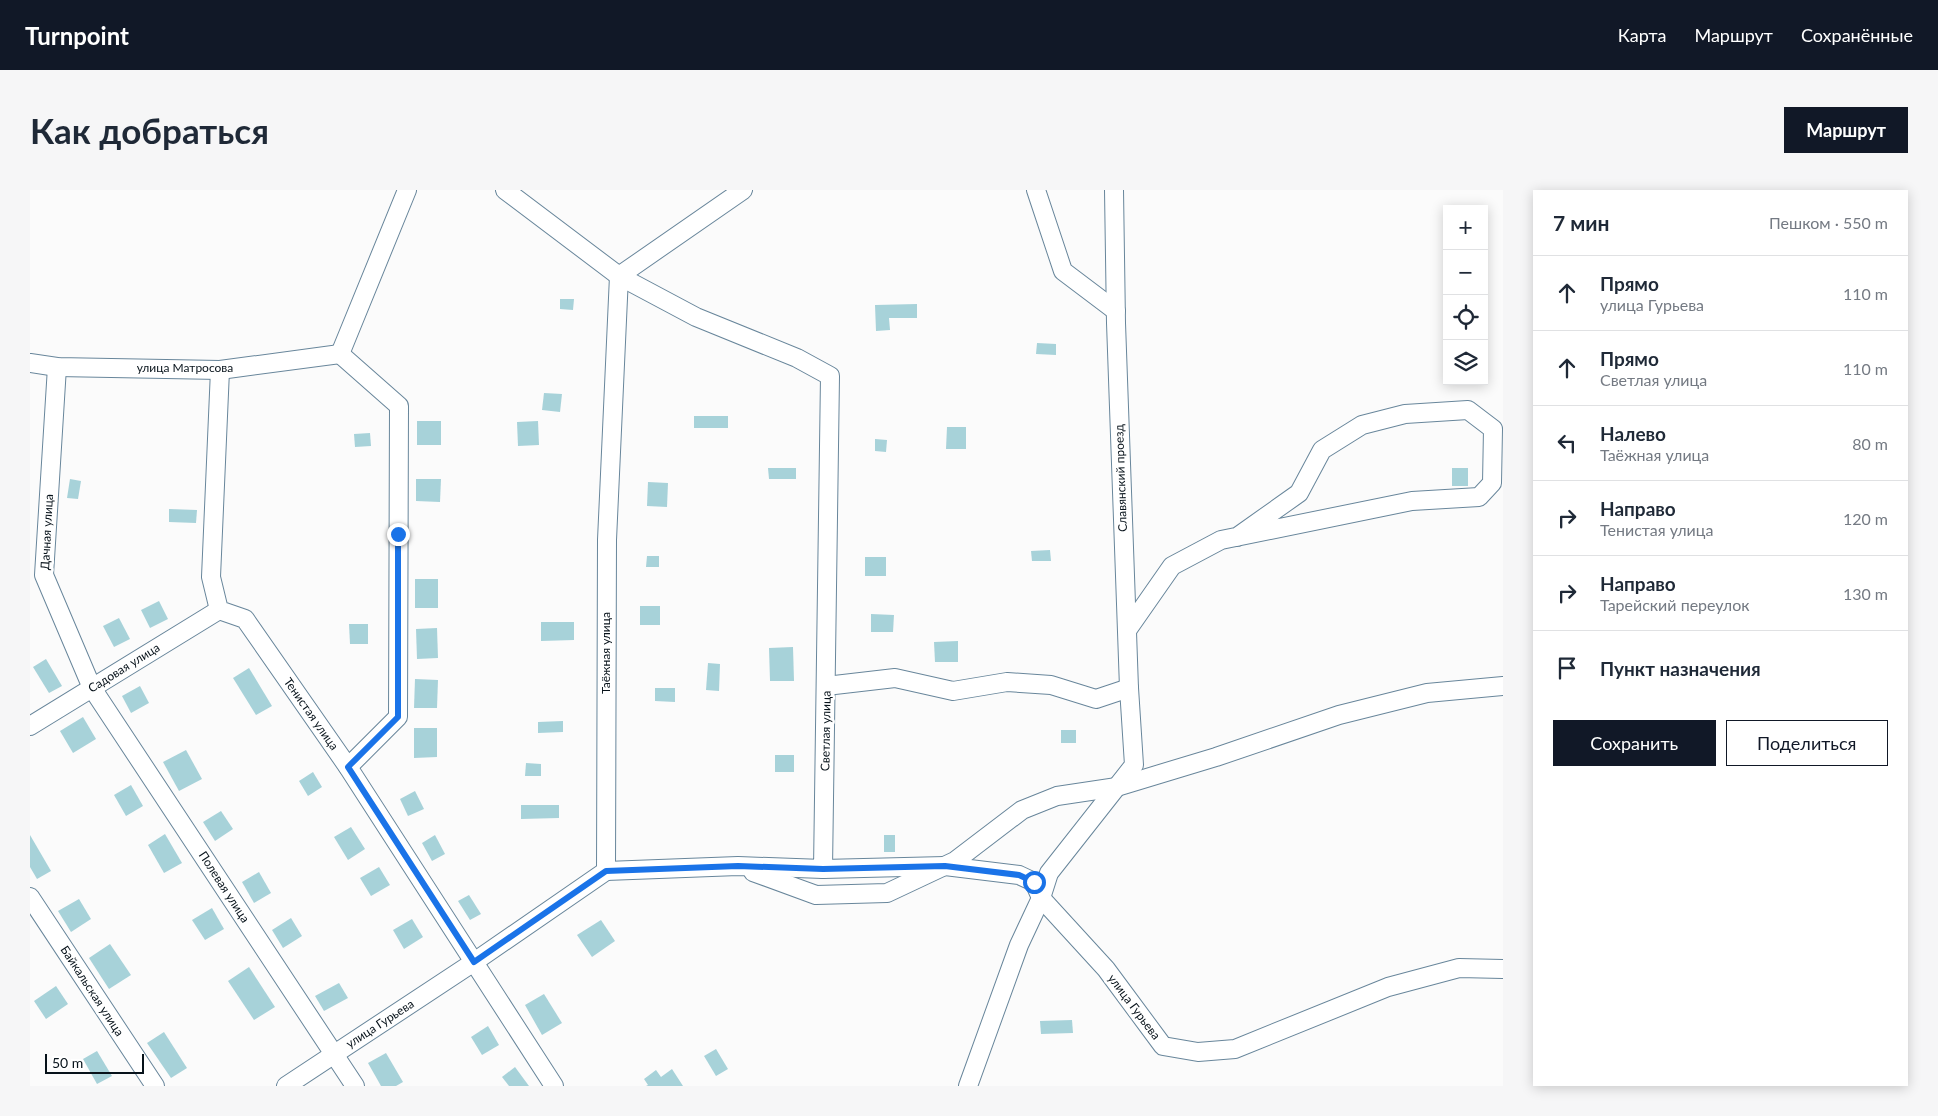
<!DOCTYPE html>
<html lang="ru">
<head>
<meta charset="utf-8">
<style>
  body { margin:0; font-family:Lato,sans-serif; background:#f6f6f7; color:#1f2937 }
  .controls { position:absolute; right:15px; top:15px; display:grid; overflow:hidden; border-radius:0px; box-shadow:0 2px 12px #0003 }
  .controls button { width:45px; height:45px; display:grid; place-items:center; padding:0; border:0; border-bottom:1px solid #e0e1e3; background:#fff; color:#1f2937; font:25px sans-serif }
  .scale { position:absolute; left:15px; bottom:12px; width:99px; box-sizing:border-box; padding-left:5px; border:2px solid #07121a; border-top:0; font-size:14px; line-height:18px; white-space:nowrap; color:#07121a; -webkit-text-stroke:4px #fff; paint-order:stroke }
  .stop { position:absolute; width:15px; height:15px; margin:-11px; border:4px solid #1a73e8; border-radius:50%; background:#fff }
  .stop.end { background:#1a73e8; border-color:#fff; box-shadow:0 1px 5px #0008 }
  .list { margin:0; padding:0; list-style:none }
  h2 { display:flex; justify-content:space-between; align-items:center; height:65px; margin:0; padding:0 20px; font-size:21px }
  h2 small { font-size:16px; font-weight:400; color:#747a83 }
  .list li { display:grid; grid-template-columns:32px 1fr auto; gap:15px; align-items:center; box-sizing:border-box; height:75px; padding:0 20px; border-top:1px solid #e0e1e3 }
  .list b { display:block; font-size:19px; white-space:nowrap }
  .list p { margin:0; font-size:16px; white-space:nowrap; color:#747a83 }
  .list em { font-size:16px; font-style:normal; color:#747a83 }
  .actions { display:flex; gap:10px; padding:15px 20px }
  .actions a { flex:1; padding:11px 0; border:1px solid #111827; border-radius:0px; text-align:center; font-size:18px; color:#111827 }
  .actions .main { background:#111827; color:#fff }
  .icon { flex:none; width:28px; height:28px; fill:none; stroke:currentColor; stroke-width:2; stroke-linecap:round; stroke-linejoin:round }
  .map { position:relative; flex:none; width:1473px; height:896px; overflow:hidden; border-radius:0px }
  header { display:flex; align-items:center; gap:30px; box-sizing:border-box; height:70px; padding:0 25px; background:#111827; color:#fff }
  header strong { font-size:24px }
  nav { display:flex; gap:28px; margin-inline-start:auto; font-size:18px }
  .intro { display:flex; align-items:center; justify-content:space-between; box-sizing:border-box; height:120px; padding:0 30px }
  h1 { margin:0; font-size:35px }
  .button { padding:12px 22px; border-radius:0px; background:#111827; color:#fff; font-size:18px; font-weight:700 }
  main { display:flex; gap:30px; padding:0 30px }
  aside { flex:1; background:#fff; border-radius:0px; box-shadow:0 2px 12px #0003 }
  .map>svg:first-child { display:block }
</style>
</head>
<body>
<header>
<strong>Turnpoint</strong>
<nav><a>Карта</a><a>Маршрут</a><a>Сохранённые</a></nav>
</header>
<div class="intro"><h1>Как добраться</h1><a class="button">Маршрут</a></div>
<main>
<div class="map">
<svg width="1473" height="896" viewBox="0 0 1473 896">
  <rect width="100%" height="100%" fill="#fbfbfb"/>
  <g fill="#a7d2d9">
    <polygon points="530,109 544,109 543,120 530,119"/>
    <polygon points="887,114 887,128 859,128 860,140 846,141 845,115"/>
    <polygon points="1007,153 1026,154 1026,165 1006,164"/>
    <polygon points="514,203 532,204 530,222 512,220"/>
    <rect x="664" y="226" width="34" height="12"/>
    <rect x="387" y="231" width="24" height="24"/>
    <polygon points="508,231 509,255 488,256 487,232"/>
    <polygon points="917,237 936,237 936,259 916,259"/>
    <polygon points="340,243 341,256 325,257 324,244"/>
    <polygon points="845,249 857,250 856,262 845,261"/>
    <polygon points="738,278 766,278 766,289 739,289"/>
    <rect x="1422" y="278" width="16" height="18"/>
    <polygon points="40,289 51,291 48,309 37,308"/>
    <polygon points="386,289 411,289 410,312 386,311"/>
    <polygon points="618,292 638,293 637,317 617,316"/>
    <polygon points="139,319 167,320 166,333 139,332"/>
    <polygon points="1020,360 1021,371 1002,371 1001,361"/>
    <polygon points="617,366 629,366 629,377 616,377"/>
    <rect x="835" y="367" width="21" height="19"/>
    <rect x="385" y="389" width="23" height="29"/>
    <polygon points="129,411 138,429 120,438 111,420"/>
    <rect x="610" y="416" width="20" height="19"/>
    <polygon points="841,424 864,425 863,442 841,442"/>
    <polygon points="89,428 100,449 84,457 73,436"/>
    <polygon points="511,432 544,432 544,450 511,451"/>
    <polygon points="319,434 338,434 338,454 320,454"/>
    <polygon points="407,438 408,468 387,469 386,439"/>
    <polygon points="928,451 928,472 905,472 904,452"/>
    <polygon points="763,457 764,491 740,491 739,458"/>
    <polygon points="16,469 32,496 19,503 3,477"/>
    <polygon points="678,473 690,474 689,501 676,500"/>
    <polygon points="219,478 242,516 226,525 203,488"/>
    <polygon points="385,489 408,490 407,518 384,518"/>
    <polygon points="110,496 119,513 101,523 92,506"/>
    <polygon points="625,498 645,498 645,512 625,511"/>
    <polygon points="53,527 66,549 43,563 30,541"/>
    <polygon points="533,531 533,542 508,543 508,532"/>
    <polygon points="384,538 407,538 407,567 384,568"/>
    <rect x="1031" y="540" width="15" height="13"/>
    <polygon points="156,560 172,589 149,601 133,572"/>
    <rect x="745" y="565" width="19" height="17"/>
    <polygon points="496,573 511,574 511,586 495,586"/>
    <polygon points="283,582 292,597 278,606 269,591"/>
    <polygon points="101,595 113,616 96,626 84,605"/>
    <polygon points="385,601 394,619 378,626 370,609"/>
    <polygon points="491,615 529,615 529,628 491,629"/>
    <polygon points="191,621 203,639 185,651 173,632"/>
    <polygon points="321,637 335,659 318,670 304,647"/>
    <polygon points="135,644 152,673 134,683 118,655"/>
    <polygon points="0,645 21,681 7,689 0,677"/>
    <polygon points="405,645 415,664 402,671 392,653"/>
    <rect x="854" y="645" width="11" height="17"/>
    <polygon points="349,677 360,695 341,706 330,688"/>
    <polygon points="229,682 241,703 224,713 212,692"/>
    <polygon points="439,705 451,724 440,730 428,711"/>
    <polygon points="49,709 61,729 41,742 28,721"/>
    <polygon points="182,718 194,739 175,750 162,730"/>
    <polygon points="261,728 272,746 253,758 242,740"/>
    <polygon points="382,729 393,747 374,759 363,740"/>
    <polygon points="571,730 585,751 562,767 547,745"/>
    <polygon points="80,754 101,785 79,799 59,768"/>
    <polygon points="219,777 245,817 224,830 198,791"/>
    <polygon points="309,793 318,808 294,821 285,806"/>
    <polygon points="26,796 38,814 16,829 4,811"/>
    <polygon points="514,804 532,833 512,845 495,815"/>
    <polygon points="1042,830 1043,843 1011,844 1010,831"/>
    <polygon points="458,836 469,855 452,865 441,847"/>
    <polygon points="134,842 157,878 141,888 117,853"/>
    <polygon points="686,859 698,879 686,886 674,866"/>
    <polygon points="67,861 82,886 67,894 53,869"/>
    <polygon points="356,863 373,892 366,896 351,896 338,873"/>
    <polygon points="485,877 499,896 479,896 472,887"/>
    <polygon points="642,879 653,896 616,896 618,895 614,889 626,880 631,887"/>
  </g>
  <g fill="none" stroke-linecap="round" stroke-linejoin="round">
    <g stroke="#68869b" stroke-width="20">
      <g id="minor">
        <polyline points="475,0 589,86 666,127 767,168 800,186 793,679 708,676 576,681"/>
        <polyline points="1006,0 1033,81 1086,121"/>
        <polyline points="310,164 369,216 368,527 318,577"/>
        <polyline points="310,164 377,0"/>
        <polyline points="0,173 27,177 190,180 310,164"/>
        <polyline points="27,177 14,385 62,498 325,896"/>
        <polyline points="190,180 181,387 189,420 215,429 318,577 524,896"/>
        <polyline points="1098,439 1142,376 1191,350 1382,311 1449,307 1462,293 1463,239 1438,220 1375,224 1332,235 1292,260 1269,303 1207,347"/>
        <polyline points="796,496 865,488 923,501 977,492 1021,495 1066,509 1099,498"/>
        <polyline points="0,536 189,420"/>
        <polyline points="793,679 915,676 989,685 1004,692 1011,708 1076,779 1133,856 1168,862 1205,859 1358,797 1429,778 1473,779"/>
        <polyline points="723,682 786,705 857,703 925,671 992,620 1027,606 1087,597 1186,567 1309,525 1397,503 1473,496"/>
        <polyline points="0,707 125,896"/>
        <polyline points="256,896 444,772 576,681 577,350 589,86 713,0"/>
        <polyline points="938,896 989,755 1011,708 1019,683 1104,575 1099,498 1086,133 1084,0"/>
      </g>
    </g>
    <use href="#minor" stroke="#fff" stroke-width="18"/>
  </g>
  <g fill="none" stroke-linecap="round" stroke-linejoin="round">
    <polyline stroke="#1a73e8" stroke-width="6" points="368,344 368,527 318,577 444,772 576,681 708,676 793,679 915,676 989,685 1004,692"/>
  </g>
  <g text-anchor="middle" stroke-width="5" stroke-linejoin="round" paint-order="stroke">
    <g font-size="12" fill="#07121a" stroke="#fff">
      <text x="155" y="182">улица Матросова</text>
      <text transform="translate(1091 288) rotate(-92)" y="4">Славянский проезд</text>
      <text transform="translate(17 342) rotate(-87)" y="4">Дачная улица</text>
      <text transform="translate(576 463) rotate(-90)" y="4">Таёжная улица</text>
      <text transform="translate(94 478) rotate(-32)" y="4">Садовая улица</text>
      <text transform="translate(281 524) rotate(55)" y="4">Тенистая улица</text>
      <text transform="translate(796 541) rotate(-89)" y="4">Светлая улица</text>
      <text transform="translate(194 697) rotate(57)" y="4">Полевая улица</text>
      <text transform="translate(62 801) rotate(57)" y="4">Байкальская улица</text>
      <text transform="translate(1104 817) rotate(53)" y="4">улица Гурьева</text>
      <text transform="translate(350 834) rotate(-33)" y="4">улица Гурьева</text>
    </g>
  </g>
</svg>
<div class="controls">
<button>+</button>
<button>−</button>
<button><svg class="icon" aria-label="locate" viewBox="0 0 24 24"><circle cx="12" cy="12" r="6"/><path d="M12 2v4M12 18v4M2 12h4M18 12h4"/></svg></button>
<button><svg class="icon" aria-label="layers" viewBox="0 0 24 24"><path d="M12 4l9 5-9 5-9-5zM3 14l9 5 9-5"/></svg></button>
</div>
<div class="scale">50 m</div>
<div class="stop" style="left:1004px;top:692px"></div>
<div class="stop end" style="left:368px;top:344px"></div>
</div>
<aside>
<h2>7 мин<small>Пешком · 550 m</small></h2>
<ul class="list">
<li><svg class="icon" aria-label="ahead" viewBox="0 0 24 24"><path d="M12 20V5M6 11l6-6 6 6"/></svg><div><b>Прямо</b><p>улица Гурьева</p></div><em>110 m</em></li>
<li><svg class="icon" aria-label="ahead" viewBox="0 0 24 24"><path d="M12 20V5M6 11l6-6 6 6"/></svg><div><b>Прямо</b><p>Светлая улица</p></div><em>110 m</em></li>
<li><svg class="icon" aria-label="left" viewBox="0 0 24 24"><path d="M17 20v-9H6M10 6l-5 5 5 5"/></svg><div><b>Налево</b><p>Таёжная улица</p></div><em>80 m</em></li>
<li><svg class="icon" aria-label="right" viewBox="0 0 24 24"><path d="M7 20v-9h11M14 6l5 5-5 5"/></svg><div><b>Направо</b><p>Тенистая улица</p></div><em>120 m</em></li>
<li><svg class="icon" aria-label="right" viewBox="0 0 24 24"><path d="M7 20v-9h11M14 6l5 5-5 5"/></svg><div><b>Направо</b><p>Тарейский переулок</p></div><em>130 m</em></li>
<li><svg class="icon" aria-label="arrive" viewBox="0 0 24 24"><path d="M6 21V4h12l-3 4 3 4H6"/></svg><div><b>Пункт назначения</b></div></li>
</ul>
<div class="actions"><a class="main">Сохранить</a><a>Поделиться</a></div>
</aside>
</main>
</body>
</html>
